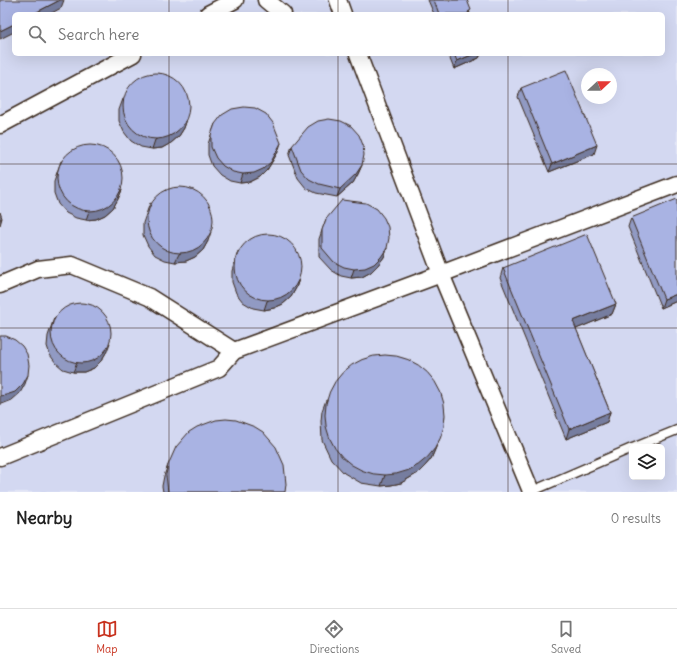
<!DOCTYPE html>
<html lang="en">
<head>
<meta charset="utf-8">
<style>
  body { margin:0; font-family:Delius,sans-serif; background:#f2f2f2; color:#222 }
  .controls { position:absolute; right:12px; bottom:12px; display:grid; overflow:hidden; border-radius:6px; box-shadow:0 4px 16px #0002 }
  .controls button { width:36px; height:36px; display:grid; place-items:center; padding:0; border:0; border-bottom:1px solid #e0e0e0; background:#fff; color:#222; font:20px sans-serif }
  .compass { position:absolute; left:581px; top:68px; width:36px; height:36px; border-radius:50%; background:#fff; box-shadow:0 4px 16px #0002; rotate:68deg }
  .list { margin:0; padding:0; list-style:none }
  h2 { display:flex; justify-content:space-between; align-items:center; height:52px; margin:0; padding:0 16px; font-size:17px }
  h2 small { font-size:13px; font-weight:400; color:#767676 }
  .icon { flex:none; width:22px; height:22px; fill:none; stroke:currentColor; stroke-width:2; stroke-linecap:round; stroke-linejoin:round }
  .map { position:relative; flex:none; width:677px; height:492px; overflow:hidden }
  .search { position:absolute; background:#fff; box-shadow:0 4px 16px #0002; left:12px; right:12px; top:12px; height:44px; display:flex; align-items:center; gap:10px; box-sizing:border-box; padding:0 14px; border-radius:6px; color:#767676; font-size:15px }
  .sheet { height:116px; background:#fff }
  nav { display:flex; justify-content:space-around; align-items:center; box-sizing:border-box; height:56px; border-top:1px solid #e0e0e0; background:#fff; font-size:11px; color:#767676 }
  nav a { display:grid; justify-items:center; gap:2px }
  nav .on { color:#c8321e }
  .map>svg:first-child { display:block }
</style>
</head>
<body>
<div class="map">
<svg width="677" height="492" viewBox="0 0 677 492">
  <rect width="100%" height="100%" fill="#e5e8f7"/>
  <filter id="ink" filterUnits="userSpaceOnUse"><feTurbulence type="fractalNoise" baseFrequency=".025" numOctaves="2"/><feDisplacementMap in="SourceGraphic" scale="8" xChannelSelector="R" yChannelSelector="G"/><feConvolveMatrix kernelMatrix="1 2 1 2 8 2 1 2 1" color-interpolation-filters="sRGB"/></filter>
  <g filter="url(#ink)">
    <path fill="#d3d8f1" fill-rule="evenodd" d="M 0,0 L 677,0 L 677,492 L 0,492 ZM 14,14 L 663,14 L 663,54 L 14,54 ZM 587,74 L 611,74 L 611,98 L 587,98 ZM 632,447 L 662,447 L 662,477 L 632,477 Z"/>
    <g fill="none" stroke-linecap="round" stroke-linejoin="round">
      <g stroke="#3b2a1e" stroke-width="11">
        <g id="lane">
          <polyline points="635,447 677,430"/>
          <polyline points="530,492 632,448"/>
        </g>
      </g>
      <g stroke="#3b2a1e" stroke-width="19">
        <g id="street">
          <polyline points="266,0 283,14"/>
          <polyline points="338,0 343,14"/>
          <polyline points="208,14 235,0"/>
          <polyline points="358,54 441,274 531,491"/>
          <polyline points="0,125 133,54"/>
          <polyline points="0,285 38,269 72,265 149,297 234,351"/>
          <polyline points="0,457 219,368 234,351 441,274 677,184"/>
        </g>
      </g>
      <use href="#lane" stroke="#fff" stroke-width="8"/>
      <use href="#street" stroke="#fff" stroke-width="16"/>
    </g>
    <g fill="#919ac3" stroke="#3b2a1e">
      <polygon points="428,0 467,0 470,14 434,14"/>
      <polygon points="448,54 481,54 479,58 454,69"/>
      <polygon points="521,88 594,154 549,172 518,97"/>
      <polygon points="123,99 187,119 184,128 179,136 171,143 162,148 152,149 141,147 131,141 124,132 119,121 119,110"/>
      <polygon points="215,124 278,152 267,170 260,177 250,182 240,183 230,181 220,175 212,166 208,155 208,144"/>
      <polygon points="292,146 362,165 358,174 353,183 337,197 316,193 306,188 298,178 289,155"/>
      <polygon points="61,161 122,190 118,199 113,208 105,215 96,219 86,220 76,218 66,213 58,204 54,193 54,181"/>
      <polygon points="150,203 208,241 203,250 195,257 186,261 175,262 165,260 155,255 148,246 143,235 143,223"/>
      <polygon points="631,218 677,301 661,308 628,227"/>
      <polygon points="326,219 387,248 384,257 378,265 371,272 362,277 351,278 341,276 331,270 319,257 319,239"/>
      <polygon points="238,251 299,279 296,288 291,297 283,304 274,308 264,310 253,308 243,302 236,293 232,282 232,271"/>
      <polygon points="503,268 616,304 612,314 576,329 610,412 607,422 566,439 500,278"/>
      <polygon points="54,318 107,351 101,361 94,368 84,372 73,372 63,369 56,363 50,355 47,346 48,336"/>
      <polygon points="326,400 439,440 431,459 425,466 418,473 401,483 391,485 381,486 361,483 344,473 331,459 322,440 321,421 322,411"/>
      <polygon points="168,465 285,492 163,492 162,486 164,476"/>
    </g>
    <g fill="#767d9f" stroke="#3b2a1e">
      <polygon points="60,0 64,0 61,8 50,14 33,14"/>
      <polygon points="14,24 14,32 0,39 0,31"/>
      <polygon points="474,54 481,54 479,58 454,69 457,61"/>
      <polygon points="187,119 184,128 179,136 171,143 162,148 152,149 155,140"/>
      <polygon points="281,143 278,152 267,170 260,177 250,182 240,183 243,174"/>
      <polygon points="597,145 594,154 549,172 552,164"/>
      <polygon points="362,165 358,174 353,183 337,197 340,189"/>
      <polygon points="122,190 118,199 113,208 105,215 96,219 86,220 89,211"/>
      <polygon points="2,218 0,225 0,219"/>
      <polygon points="211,232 208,241 203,250 195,257 186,261 175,262 179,254"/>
      <polygon points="387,248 384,257 378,265 371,272 362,277 351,278 354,269"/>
      <polygon points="299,279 296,288 291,297 283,304 274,308 264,310 267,301"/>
      <polygon points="677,294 677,301 661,308 664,299"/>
      <polygon points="616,304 612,314 569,332 573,321"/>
      <polygon points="110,343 107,351 101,361 94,368 84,372 73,372 77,363"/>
      <polygon points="28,375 25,384 20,393 12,400 2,404 0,404 0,396"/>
      <polygon points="610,412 607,422 566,439 569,429"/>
      <polygon points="443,429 439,440 431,459 425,466 418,473 401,483 391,485 381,486 385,475"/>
    </g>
    <g fill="#a9b3e3" stroke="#3b2a1e">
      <polygon points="0,0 60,0 33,14 14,14 14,24 0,31"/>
      <polygon points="434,0 467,0 471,10 468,12 469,14 439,14"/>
      <polygon points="454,54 474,54 457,61"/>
      <polygon points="566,70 597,145 552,164 521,88"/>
      <circle cx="156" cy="106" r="33"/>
      <polygon points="244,107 255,108 266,114 273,123 281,143 271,162 263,169 254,173 243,174 233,172 223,166 216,158 211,147 211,135 215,124 222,115 232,109"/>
      <polygon points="329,119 341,121 351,126 359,135 363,145 364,155 362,165 356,174 340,189 319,184 309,179 301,170 292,146 308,127 318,121"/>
      <circle cx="90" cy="178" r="33"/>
      <circle cx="180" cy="220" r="33"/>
      <polygon points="677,199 677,294 664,299 631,218"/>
      <polygon points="342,200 366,203 377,209 384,218 388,227 389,238 387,248 381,257 374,264 365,268 354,269 344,267 334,262 322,248 322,230 326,219"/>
      <polygon points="0,212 2,218 0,219"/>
      <circle cx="268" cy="267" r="33"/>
      <polygon points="587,234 616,304 573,321 610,412 569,429 503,268"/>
      <circle cx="81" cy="333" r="30"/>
      <polygon points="0,336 6,336 15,340 22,346 27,354 29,365 28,375 23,384 15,392 6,395 0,396"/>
      <circle cx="385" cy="415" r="60"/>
      <polygon points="226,419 236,420 255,427 263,432 276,447 284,465 286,484 285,492 168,492 166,475 168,465 176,447 189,432 197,427 216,420"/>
    </g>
  </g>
  <path fill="none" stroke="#3b2a1e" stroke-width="1" stroke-opacity="0.55" d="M 169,0 L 169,14M 338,0 L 338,14M 508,0 L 508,14M 169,54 L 169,492M 338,54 L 338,492M 508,54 L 508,492M 0,164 L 677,164M 0,328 L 677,328"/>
</svg>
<div class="controls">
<button><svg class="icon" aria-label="layers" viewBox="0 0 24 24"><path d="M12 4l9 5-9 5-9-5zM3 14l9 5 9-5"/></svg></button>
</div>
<svg class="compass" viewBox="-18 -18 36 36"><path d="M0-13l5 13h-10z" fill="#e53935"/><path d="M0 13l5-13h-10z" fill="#767676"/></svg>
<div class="search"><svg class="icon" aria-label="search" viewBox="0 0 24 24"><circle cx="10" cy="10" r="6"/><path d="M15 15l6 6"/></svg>Search here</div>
</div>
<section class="sheet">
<h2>Nearby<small>0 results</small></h2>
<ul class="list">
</ul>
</section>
<nav>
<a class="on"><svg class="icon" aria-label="map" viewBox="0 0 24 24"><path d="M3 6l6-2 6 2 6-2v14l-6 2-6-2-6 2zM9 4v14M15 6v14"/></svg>Map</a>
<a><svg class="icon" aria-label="directions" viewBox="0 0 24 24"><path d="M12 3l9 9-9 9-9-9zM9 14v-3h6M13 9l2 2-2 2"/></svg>Directions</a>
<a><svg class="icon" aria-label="saved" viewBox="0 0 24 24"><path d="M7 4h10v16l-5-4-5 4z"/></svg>Saved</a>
</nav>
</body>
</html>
